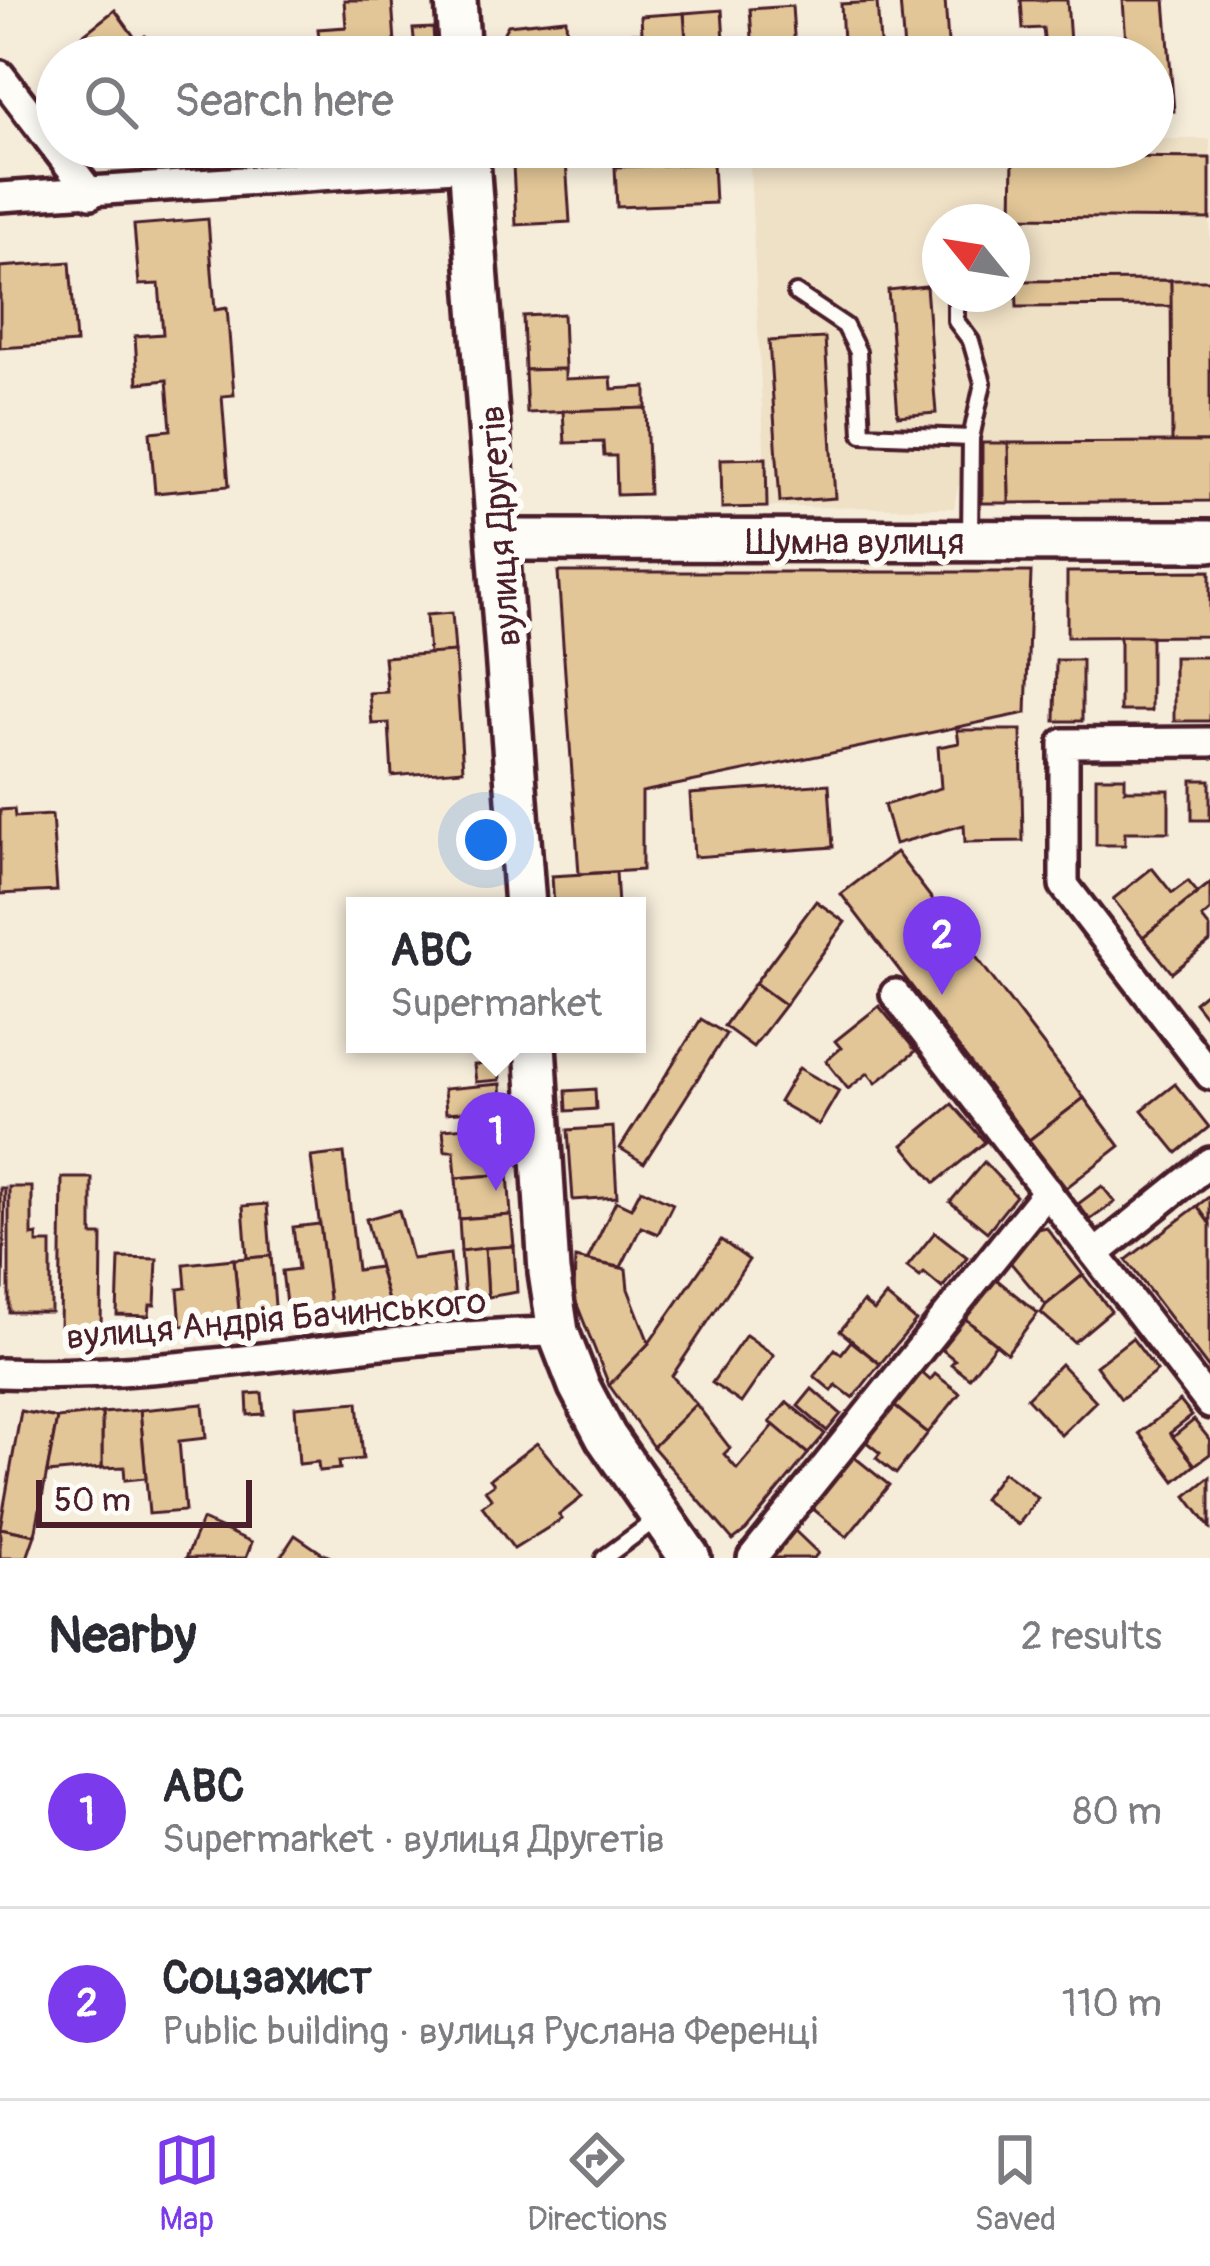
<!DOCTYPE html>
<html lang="en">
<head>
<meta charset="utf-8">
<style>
  body { margin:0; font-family:Pangolin,sans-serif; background:#f7f7f7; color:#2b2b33 }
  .compass { position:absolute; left:922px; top:204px; width:108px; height:108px; border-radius:50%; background:#fff; box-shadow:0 6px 18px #0003; rotate:300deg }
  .scale { position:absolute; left:36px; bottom:30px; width:216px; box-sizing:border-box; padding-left:12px; border:6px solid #4a1f2b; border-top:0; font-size:33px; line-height:42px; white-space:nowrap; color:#4a1f2b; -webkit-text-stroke:9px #fdfcf7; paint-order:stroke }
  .you { position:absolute; left:486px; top:840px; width:42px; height:42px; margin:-30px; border:9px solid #fff; border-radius:50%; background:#1a73e8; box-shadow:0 0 0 18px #1a73e833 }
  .badge { display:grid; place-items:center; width:78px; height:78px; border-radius:50%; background:#7c3aed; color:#fff; font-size:39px; font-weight:700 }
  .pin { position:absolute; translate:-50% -99px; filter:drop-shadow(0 3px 6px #0008) }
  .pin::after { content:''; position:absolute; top:63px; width:42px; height:36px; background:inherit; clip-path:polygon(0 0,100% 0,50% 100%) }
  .popup { position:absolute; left:346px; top:897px; width:300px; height:156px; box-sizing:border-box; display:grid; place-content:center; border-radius:0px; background:#fff; filter:drop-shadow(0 3px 9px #0005); font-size:39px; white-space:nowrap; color:#7c7c81 }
  .popup b { font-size:45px; color:#2b2b33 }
  .popup::after { content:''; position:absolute; left:50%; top:100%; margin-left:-24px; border:24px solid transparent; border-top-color:#fff }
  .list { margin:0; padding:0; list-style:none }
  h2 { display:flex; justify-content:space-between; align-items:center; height:156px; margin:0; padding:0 48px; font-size:51px }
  h2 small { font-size:39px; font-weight:400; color:#7c7c81 }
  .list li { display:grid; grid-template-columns:78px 1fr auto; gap:36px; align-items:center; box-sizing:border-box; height:192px; padding:0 48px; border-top:3px solid #e1e1e2 }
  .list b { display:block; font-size:45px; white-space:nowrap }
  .list p { margin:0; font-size:39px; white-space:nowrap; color:#7c7c81 }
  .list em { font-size:39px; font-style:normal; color:#7c7c81 }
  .icon { flex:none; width:66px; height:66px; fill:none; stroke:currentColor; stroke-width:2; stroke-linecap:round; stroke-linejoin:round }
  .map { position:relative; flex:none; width:1210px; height:1558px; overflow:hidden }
  .search { position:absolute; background:#fff; box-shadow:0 6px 18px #0003; left:36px; right:36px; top:36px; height:132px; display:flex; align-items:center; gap:30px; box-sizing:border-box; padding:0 42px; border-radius:66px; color:#7c7c81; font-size:45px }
  .sheet { height:540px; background:#fff }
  nav { display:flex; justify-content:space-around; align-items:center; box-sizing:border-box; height:168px; border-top:3px solid #e1e1e2; background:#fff; font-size:33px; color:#7c7c81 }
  nav a { display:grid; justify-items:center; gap:6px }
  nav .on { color:#7c3aed }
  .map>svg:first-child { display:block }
</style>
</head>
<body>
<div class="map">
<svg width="1210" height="1558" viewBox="0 0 1210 1558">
  <rect width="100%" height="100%" fill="#f5ecda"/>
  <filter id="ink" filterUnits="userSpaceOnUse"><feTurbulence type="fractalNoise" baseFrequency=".00833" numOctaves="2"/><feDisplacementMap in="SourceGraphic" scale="24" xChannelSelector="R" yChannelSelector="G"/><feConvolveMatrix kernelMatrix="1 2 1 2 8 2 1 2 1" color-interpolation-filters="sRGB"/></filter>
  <g filter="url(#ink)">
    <path fill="#efe1c6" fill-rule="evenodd" d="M 1153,139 L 1210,139 L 1210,501 L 982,503 L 981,484 L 958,485 L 954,508 L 767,507 L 749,147 L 1153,147 ZM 940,222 L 1012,222 L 1012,294 L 940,294 Z"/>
    <g fill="#e2c697" stroke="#4a1f2b" stroke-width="3">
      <polygon points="344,0 392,0 396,57 321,57 318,29 346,27"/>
      <polygon points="900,0 945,0 949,57 914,57 913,50 904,51"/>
      <polygon points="1021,0 1067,0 1071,57 1046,57 1043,28 1023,29"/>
      <polygon points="1123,0 1165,0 1174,111 1153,112 1153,57 1127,57"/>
      <polygon points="877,2 881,57 850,57 849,42 843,42 841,4"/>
      <polygon points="792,6 795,50 753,52 750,9"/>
      <polygon points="115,10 138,42 145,36 161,57 87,57 75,41"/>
      <polygon points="722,10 725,57 687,57 684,13"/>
      <polygon points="684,13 687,57 635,57 633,33 642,33 641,16"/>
      <polygon points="566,19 568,57 506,57 504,32 508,25"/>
      <polygon points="433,28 435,57 416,57 413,29"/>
      <polygon points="547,147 548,162 566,161 570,222 516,225 513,165 517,164 516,149"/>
      <polygon points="1013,156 1210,158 1210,219 1012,217"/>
      <polygon points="713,163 715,203 617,207 615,167"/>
      <polygon points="208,219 215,310 227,308 234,395 222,396 229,486 155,493 150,432 171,430 167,380 138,383 135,336 163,334 159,284 139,285 134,225"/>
      <polygon points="70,262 76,343 0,348 0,267"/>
      <polygon points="1171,280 1172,306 1017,307 1016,281"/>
      <polygon points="1171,280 1210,280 1210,442 1172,442"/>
      <polygon points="926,286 936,413 898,416 888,290"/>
      <polygon points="563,314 565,369 525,370 523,316"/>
      <polygon points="825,338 835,498 780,502 769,341"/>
      <polygon points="565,369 565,379 611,377 612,389 646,387 646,408 527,413 525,370"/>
      <polygon points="646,408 649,494 617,495 616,456 604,456 603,442 565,443 563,411"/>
      <polygon points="1172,442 1210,442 1210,501 1009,503 1008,443"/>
      <polygon points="982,443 1008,443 1009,503 982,503"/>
      <polygon points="766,458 767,507 722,508 721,459"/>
      <polygon points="1210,571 1210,636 1067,637 1067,572"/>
      <polygon points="558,572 1031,572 1026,713 642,792 642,870 579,874"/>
      <polygon points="452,613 455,652 429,654 426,615"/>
      <rect x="1120" y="636" width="31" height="75"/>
      <polygon points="455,652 463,770 392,776 389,723 372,724 369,693 387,692 384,657"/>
      <rect x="1174" y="657" width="36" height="64"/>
      <polygon points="1056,660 1082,660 1082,721 1055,721"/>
      <polygon points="957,730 1021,730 1023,841 965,842 964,825 895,844 884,805 941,788 938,747 959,743"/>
      <polygon points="1096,777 1125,777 1125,790 1169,790 1169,832 1125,832 1125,845 1096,845"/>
      <rect x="1192" y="780" width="18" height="40"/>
      <polygon points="829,784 833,847 694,857 690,794"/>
      <polygon points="14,809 15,817 52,815 57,891 0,894 0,810"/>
      <polygon points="896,852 1084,1098 1029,1140 841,894"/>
      <polygon points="1152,868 1172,893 1188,881 1198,893 1143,937 1113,899"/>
      <polygon points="616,872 618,906 554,906 552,876"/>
      <polygon points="1210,883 1210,911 1202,918 1210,928 1210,942 1172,973 1143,937"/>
      <polygon points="816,901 845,922 785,1005 755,983"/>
      <polygon points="755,983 785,1005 753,1047 724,1026"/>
      <polygon points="1210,989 1210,1022 1194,1002"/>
      <polygon points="879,1006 916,1051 876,1083 868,1073 848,1089 826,1061 841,1048 835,1041"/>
      <polygon points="701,1019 726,1034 644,1163 620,1148"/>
      <polygon points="499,1063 500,1080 476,1082 474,1065"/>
      <polygon points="799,1068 839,1091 819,1125 779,1102"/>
      <polygon points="501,1084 502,1109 446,1113 444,1089"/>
      <polygon points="1175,1084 1209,1127 1177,1153 1142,1110"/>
      <polygon points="595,1089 596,1109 567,1111 566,1091"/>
      <polygon points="1084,1098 1120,1146 1066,1188 1029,1140"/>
      <polygon points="952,1104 985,1142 935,1183 903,1145"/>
      <polygon points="478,1126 505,1127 508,1174 456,1178 454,1151 445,1151 443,1129"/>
      <polygon points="613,1127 617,1197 573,1200 568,1130"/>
      <polygon points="344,1153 357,1270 379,1267 390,1308 331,1315 311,1157"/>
      <polygon points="984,1162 1016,1196 987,1232 950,1202"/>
      <polygon points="508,1174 511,1215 459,1219 456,1178"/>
      <polygon points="62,1178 92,1178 92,1235 102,1235 101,1332 60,1332"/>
      <polygon points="1102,1186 1115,1202 1090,1220 1078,1204"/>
      <polygon points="9,1187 32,1187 32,1236 37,1235 37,1243 51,1243 51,1312 9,1312"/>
      <polygon points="0,1188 5,1188 3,1289 0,1289"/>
      <polygon points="641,1189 673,1204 658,1234 641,1227 621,1267 587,1261 616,1201 631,1208"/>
      <polygon points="1210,1196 1210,1224 1197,1206"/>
      <polygon points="267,1204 271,1256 247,1258 243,1206"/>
      <polygon points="1197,1206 1210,1224 1210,1370 1126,1260"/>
      <polygon points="399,1210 412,1259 450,1254 455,1300 390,1308 366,1219"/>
      <polygon points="511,1215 514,1246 461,1251 459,1219"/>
      <polygon points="320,1224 331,1315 288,1320 282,1271 298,1269 293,1227"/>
      <polygon points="1046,1227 1083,1275 1046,1305 1010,1262 1037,1229"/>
      <polygon points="935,1232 967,1257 942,1288 924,1273 920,1277 907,1267"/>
      <polygon points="721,1240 749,1260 672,1376 696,1404 653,1447 609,1385 649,1343"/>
      <polygon points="514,1246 517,1292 488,1297 485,1248"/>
      <polygon points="485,1248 488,1297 465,1299 461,1251"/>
      <polygon points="271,1256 276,1318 240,1321 234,1259"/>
      <polygon points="119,1258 157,1259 155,1305 150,1305 149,1316 117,1315"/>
      <polygon points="575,1258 626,1269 628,1289 649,1343 609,1385 574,1297"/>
      <polygon points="234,1259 240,1321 181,1326 178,1289 186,1288 184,1264"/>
      <polygon points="1083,1275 1111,1311 1074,1342 1041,1313 1046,1305"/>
      <polygon points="996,1279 1038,1313 1007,1353 964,1318"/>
      <polygon points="886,1296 916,1321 880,1364 840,1331 863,1302 874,1311"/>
      <polygon points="964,1318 996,1344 969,1378 951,1364 955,1360 940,1348"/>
      <polygon points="746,1335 774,1355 741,1403 712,1383"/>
      <polygon points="1132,1338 1157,1371 1121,1399 1096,1366"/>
      <polygon points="851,1341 880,1364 853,1398 836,1385 832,1391 814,1376 835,1349 841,1354"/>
      <polygon points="1061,1364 1096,1401 1061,1435 1027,1398"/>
      <polygon points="921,1372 930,1380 935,1374 960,1393 928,1433 894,1406"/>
      <polygon points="812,1389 841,1414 827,1431 798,1406"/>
      <polygon points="262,1393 264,1414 248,1415 247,1394"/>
      <polygon points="1180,1401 1192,1416 1170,1433 1195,1465 1175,1481 1139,1433"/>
      <polygon points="358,1402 363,1459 339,1461 340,1469 319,1471 318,1462 299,1464 295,1407"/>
      <polygon points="787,1402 825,1434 808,1454 770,1422"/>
      <polygon points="203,1404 206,1438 179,1441 185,1511 149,1514 140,1410"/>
      <polygon points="696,1404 730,1448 724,1454 737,1469 774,1425 808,1454 746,1530 733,1540 653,1447"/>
      <polygon points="894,1406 928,1433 896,1474 876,1458 880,1453 865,1441"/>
      <polygon points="140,1410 146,1478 125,1480 124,1467 102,1468 102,1413"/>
      <polygon points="21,1411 57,1418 35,1535 0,1528"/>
      <polygon points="102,1413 102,1468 47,1473 57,1418"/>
      <polygon points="1194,1420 1210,1440 1210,1454 1195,1465 1173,1437"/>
      <polygon points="537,1443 582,1497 559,1515 562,1519 514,1549 482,1506 492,1499 485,1490 494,1484 490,1479"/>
      <polygon points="853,1456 889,1485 847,1537 812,1508"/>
      <polygon points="1003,1472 1038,1498 1018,1525 983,1499"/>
      <polygon points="1210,1477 1210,1528 1186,1496"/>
      <polygon points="202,1520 252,1542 246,1558 186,1558"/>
      <polygon points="0,1528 35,1535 27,1558 0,1558"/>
      <polygon points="794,1530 818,1553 814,1558 771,1558"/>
      <polygon points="295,1535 320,1552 333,1558 280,1558"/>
    </g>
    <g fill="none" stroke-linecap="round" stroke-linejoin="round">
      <g stroke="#4a1f2b" stroke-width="22">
        <g id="lane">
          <polyline points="796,293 845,326 858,352 862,434 971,438"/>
          <polyline points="956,294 956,321 971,341 983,383 971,438 970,539"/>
          <polyline points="604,1558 658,1518"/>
        </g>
      </g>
      <g stroke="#4a1f2b" stroke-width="36">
        <g id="street">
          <polyline points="0,75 91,194"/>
          <polyline points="0,197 470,166"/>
          <polyline points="1210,742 1064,743 1064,885 1210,1075"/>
          <polyline points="895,994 1210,1404"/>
          <polyline points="1095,1254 1210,1162"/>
          <path d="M 0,1373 C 187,1380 371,1334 558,1332"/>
          <polyline points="752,1558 1047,1191"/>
        </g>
      </g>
      <g stroke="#4a1f2b" stroke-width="48">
        <g id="secondary">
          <polyline points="456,0 460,57"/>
          <polyline points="468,147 525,906"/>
          <polyline points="500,540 1210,541"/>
          <polyline points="535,1044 549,1272 558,1332 579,1386 606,1437 690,1558"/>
        </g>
      </g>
      <use href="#lane" stroke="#fdfcf7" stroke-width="14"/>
      <use href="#street" stroke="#fdfcf7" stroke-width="27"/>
      <use href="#secondary" stroke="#fdfcf7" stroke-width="39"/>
    </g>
  </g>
  <g text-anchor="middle" stroke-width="12" stroke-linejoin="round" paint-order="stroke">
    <g font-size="36" fill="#4a1f2b" stroke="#fdfcf7">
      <text transform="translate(499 526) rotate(-94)" y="13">вулиця Другетів</text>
      <text x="855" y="554">Шумна вулиця</text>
      <text transform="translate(276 1318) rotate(-5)" y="13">вулиця Андрія Бачинського</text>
    </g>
  </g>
</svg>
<svg class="compass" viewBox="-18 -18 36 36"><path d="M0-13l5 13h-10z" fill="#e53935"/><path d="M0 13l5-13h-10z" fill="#7c7c81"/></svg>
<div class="scale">50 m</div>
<div class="you"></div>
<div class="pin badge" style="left:496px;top:1191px">1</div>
<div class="popup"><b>АВС</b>Supermarket</div>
<div class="pin badge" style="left:942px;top:995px">2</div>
<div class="search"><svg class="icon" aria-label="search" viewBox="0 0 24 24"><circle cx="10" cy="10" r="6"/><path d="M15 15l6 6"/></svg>Search here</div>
</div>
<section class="sheet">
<h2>Nearby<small>2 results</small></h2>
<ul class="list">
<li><span class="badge">1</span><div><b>АВС</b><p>Supermarket · вулиця Другетів</p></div><em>80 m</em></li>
<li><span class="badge">2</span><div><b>Соцзахист</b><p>Public building · вулиця Руслана Ференці</p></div><em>110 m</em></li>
</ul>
</section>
<nav>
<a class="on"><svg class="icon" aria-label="map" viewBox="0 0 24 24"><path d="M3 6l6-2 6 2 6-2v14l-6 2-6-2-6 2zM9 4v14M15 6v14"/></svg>Map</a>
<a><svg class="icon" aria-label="directions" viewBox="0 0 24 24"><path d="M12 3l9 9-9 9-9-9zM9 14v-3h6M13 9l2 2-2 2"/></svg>Directions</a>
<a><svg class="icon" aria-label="saved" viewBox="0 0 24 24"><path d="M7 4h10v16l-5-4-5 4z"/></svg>Saved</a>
</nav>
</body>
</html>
